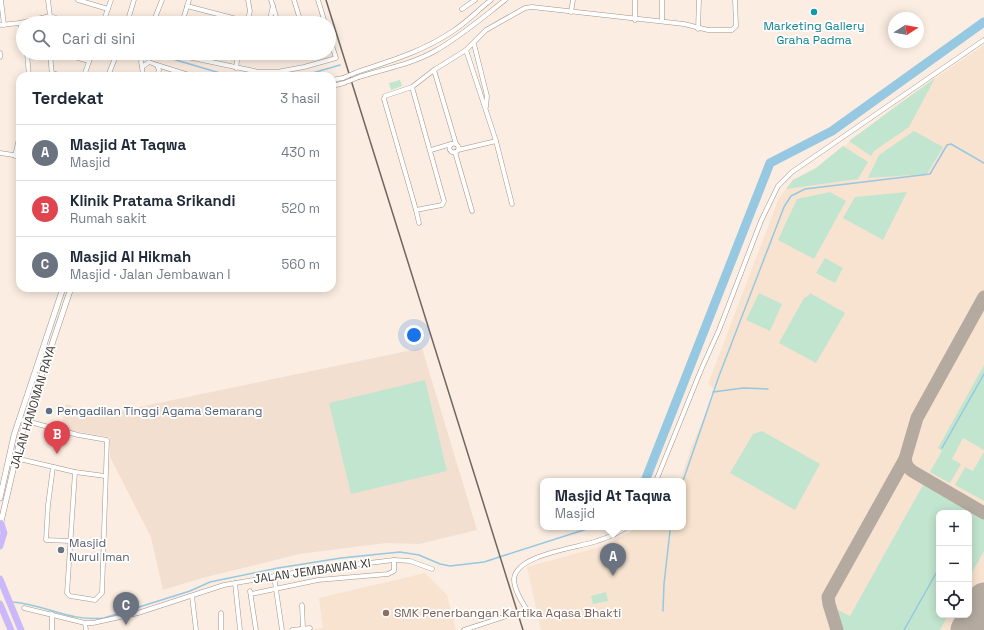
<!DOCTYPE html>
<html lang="id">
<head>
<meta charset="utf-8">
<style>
  body { margin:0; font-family:"Space Grotesk",sans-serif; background:#f6f6f7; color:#1f2937 }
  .controls { position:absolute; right:12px; bottom:12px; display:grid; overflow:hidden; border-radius:8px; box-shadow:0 2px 10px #0003 }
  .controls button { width:36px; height:36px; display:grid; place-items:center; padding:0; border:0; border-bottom:1px solid #e0e1e3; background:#fff; color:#1f2937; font:20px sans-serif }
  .compass { position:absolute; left:888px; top:12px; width:36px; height:36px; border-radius:50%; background:#fff; box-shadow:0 2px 10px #0003; rotate:79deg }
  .you { position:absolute; left:414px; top:335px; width:14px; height:14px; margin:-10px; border:3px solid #fff; border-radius:50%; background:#1a73e8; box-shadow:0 0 0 6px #1a73e833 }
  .badge { display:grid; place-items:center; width:26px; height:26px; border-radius:50%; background:#db2777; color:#fff; font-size:13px; font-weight:700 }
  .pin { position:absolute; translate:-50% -33px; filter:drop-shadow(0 1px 2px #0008) }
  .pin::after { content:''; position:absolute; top:21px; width:14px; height:12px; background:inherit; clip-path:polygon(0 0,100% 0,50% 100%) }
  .popup { position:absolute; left:540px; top:478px; width:146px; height:52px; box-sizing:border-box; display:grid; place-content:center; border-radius:8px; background:#fff; filter:drop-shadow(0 1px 3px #0005); font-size:13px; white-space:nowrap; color:#747a83 }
  .popup b { font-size:15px; color:#1f2937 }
  .popup::after { content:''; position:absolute; left:50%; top:100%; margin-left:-8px; border:8px solid transparent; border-top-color:#fff }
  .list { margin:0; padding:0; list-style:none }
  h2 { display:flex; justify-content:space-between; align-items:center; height:52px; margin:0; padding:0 16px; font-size:17px }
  h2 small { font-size:13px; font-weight:400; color:#747a83 }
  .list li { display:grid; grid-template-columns:26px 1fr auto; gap:12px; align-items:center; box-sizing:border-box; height:56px; padding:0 16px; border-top:1px solid #e0e1e3 }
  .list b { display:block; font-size:15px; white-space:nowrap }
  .list p { margin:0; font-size:13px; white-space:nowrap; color:#747a83 }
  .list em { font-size:13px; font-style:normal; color:#747a83 }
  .icon { flex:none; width:22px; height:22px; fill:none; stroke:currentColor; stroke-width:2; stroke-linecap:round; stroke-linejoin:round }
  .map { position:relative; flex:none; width:984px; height:630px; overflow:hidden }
  .search { position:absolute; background:#fff; box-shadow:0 2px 10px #0003; left:16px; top:16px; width:320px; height:44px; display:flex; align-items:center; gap:10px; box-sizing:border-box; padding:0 14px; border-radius:22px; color:#747a83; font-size:15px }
  .panel { position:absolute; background:#fff; box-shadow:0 2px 10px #0003; left:16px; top:72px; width:320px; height:220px; border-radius:12px }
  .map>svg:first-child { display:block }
</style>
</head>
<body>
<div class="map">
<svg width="984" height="630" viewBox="0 0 984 630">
  <rect width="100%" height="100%" fill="#fbede1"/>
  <g fill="#f7e3d0" fill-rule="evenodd">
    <path d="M 984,45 L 984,630 L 541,630 L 527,567 L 603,546 L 634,530 L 644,527 L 683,527 L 683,481 L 680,481 L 692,445 L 714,395 L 714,389 L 708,384 L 779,198 L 793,180 L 816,168 L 898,104 ZM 939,513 L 969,513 L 969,615 L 939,615 Z"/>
    <polygon points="425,573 447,595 456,630 311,630 323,628 319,598"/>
  </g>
  <polygon fill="#f2dfd0" points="422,348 477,530 419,544 386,543 299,554 202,578 163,590 151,537 110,457 110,437 61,429 66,404 92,413 96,416"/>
  <g fill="#c2e5cf">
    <polygon points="935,78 909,127 874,151 871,156 849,141"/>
    <polygon points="400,80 402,86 391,90 389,83"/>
    <polygon points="914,131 943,147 927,174 868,178 879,155"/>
    <polygon points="843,146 868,162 858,179 786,189 793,180 816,168"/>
    <polygon points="830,192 846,201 814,259 778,240 797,199"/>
    <polygon points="907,192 883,240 843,218 855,197"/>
    <polygon points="825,258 843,268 835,283 816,273"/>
    <polygon points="759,293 782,304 770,331 746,320"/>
    <polygon points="810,293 845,313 816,363 779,343 804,298 808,296"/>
    <polygon points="984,365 984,450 963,438 952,459 961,464 950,483 930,472 942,451 938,448"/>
    <polygon points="425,380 447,471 351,494 329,403"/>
    <polygon points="762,431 820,464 795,510 730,473 753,434"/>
    <polygon points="984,452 984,501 955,485 965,467 973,471"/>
    <polygon points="923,485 984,519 984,551 969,578 969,513 939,513 939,615 948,615 940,630 842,630 836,609 850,616"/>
    <polygon points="606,592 608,601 593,604 591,596"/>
  </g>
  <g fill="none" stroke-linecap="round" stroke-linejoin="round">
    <g stroke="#96c8e1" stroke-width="1.5">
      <polyline points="50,22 60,23"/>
      <polyline points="152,53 220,73 238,76"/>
      <polyline points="302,76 340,65"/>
      <polyline points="713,392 743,388 768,389"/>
      <polyline points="942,448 984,374"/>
      <polyline points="683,481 719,376 784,207 791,196 805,189 930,174 947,145 951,144 984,163"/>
      <path d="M 12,602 C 44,604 70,622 104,618 L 190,591 L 210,582 L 278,568 L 341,558 L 400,552 L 419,555 L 440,564 L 450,566 L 484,562 L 593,527"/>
      <polyline points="663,611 664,584 670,531"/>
      <polyline points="904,630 939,568"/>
    </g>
    <polyline stroke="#96c8e1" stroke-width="9" points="645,481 770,163 832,131 984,22"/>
    <g stroke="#b4aaa0" stroke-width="13">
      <polyline points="905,459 907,466 912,471 984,513"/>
      <polyline points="837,630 829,604 828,597 905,459 917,418 984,297"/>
    </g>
    <polyline stroke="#b4aaa0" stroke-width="33" points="967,630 984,599"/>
    <g stroke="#a19489" stroke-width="5">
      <g id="minor">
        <polyline points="1,0 4,25"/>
        <polyline points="48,0 50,16"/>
        <polyline points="78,0 108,9"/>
        <polyline points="271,0 278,23"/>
        <polyline points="294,0 301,23"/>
        <polyline points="318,0 325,23"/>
        <polyline points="187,6 248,22"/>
        <polyline points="462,9 475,0"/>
        <polyline points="571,12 573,0"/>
        <polyline points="635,20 635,0"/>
        <polyline points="662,21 662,0"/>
        <polyline points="20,23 23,33"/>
        <polyline points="103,23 111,0"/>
        <polyline points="127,23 134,0"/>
        <polyline points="153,23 162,0"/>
        <polyline points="182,23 189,0"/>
        <polyline points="247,23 250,11 248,0"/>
        <polyline points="269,23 273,6"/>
        <polyline points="0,25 20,23 50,16 71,23"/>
        <polyline points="698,29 699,0"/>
        <polyline points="474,44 487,96 486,107"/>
        <polyline points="466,50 496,141 512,204"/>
        <polyline points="0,53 0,57"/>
        <polyline points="27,53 29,76"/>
        <polyline points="50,53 52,76"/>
        <polyline points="60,53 89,61"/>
        <polyline points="169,53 259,72 277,72 304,67 336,58 329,36"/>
        <polyline points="157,65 192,76"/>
        <polyline points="142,67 141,62 144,53"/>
        <polyline points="236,68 238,53"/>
        <polyline points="434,70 456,144"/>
        <path d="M 357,72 C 390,61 424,51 453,31 C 467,22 478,10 491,0"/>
        <polyline points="52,73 62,76"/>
        <polyline points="84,76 92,53"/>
        <polyline points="108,76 117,53"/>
        <polyline points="143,76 142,67 149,62 157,65 159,70 157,76"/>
        <path d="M 359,77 C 384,69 412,64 435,51 C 460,37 482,18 505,0"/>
        <polyline points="332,80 343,78"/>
        <polyline points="332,86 344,83"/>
        <polyline points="412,87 444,201 442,205 416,210 384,99 385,96 412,87 434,70 466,50 486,30 525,8 532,7 684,24 708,30 732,30 736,26 735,0"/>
        <circle cx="454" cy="148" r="4.5"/>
        <polyline points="431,150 451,144"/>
        <polyline points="458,150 496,141"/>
        <polyline points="455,152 472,211"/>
        <polyline points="0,153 20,156"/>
        <polyline points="15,156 20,134"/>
        <polyline points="416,210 419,223"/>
        <polyline points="19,419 78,435 107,440 102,593 95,600 70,596 67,593 75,472"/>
        <polyline points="15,458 75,472 105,476"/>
        <polyline points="53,467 48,505 46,540 70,541"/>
        <polyline points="656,481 701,370 719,330 761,221 778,186 792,172 984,40"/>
        <polyline points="274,576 282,630"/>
        <polyline points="235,583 240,630"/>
        <polyline points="250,591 256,630"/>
        <polyline points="251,594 318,580 388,574 394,571 394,560"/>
        <polyline points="192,596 196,630"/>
        <polyline points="302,605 303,628"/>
        <polyline points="24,608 85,623 93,623 138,613 224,585 310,570 394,560 410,561 432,569"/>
        <path d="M 527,610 C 522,602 514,590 514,579 C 516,554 578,548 597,541 C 607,538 618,533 627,527"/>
        <polyline points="221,613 221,630"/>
        <polyline points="52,614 52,630"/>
        <polyline points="85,623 86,630"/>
        <polyline points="292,630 310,628"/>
        <polyline points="464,630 513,614"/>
      </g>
    </g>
    <g stroke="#a19489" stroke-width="6">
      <g id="tertiary">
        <polyline points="141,76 142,74"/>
        <polyline points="0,498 14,435 63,288"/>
        <polyline points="0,526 21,436 71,288"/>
      </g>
    </g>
    <g stroke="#d4d3d2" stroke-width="7">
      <g id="trunk">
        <polyline points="0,546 4,533 1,523"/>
        <polyline points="0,579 21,630"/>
        <polyline points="0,604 11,630"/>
      </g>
    </g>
    <use href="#minor" stroke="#fff" stroke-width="4"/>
    <use href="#tertiary" stroke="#fff" stroke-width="5"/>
    <use href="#trunk" stroke="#cab7fe" stroke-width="6"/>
    <polyline stroke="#6e665f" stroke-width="1.5" points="326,0 523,630"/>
    <g stroke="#a19489" stroke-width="5" stroke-linecap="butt">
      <g id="minor-bridge">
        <polyline points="343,78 357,72"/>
        <polyline points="344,83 359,77"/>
      </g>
    </g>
    <use href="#minor-bridge" stroke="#fff" stroke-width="4"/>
  </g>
  <circle fill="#0f9aa8" stroke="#fff" stroke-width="1.5" cx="814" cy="12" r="4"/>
  <circle fill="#5c6f8a" stroke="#fff" stroke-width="1.5" cx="49" cy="411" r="4"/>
  <circle fill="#6b7280" stroke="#fff" stroke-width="1.5" cx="61" cy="550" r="4"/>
  <circle fill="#8d6e63" stroke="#fff" stroke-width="1.5" cx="386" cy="613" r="4"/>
  <g text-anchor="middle" stroke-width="3.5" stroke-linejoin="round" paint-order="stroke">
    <g font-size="12" fill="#0d838f" stroke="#fff">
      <text x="814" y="30">Marketing Gallery<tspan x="814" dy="14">Graha Padma</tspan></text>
    </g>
    <g font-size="12" fill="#3d3732" stroke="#fff">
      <text transform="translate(33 407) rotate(-73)" y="4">JALAN HANOMAN RAYA</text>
      <text transform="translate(312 571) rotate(-8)" y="4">JALAN JEMBAWAN XI</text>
    </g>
    <g font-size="12" fill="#4e5e75" stroke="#fff" text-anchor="start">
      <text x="57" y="415">Pengadilan Tinggi Agama Semarang</text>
    </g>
    <g font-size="12" fill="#5b616d" stroke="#fff" text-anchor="start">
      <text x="69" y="547">Masjid<tspan x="69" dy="14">Nurul Iman</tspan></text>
    </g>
    <g font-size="12" fill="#785e54" stroke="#fff" text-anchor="start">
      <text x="394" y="617">SMK Penerbangan Kartika Aqasa Bhakti</text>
    </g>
  </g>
</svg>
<div class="controls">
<button>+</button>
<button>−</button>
<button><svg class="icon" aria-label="locate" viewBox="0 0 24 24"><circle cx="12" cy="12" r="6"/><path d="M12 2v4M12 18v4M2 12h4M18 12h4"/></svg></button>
</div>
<svg class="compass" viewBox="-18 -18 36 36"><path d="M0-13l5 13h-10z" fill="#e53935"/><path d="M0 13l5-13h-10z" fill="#747a83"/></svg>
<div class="you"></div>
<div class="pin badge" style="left:613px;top:576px;background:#6b7280">A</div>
<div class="popup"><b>Masjid At Taqwa</b>Masjid</div>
<div class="pin badge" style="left:57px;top:454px;background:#e0444e">B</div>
<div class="pin badge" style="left:126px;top:625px;background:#6b7280">C</div>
<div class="search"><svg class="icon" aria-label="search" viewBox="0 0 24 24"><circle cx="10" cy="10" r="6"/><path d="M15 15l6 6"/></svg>Cari di sini</div>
<section class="panel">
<h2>Terdekat<small>3 hasil</small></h2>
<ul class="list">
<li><span class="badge" style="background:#6b7280">A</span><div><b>Masjid At Taqwa</b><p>Masjid</p></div><em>430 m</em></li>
<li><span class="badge" style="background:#e0444e">B</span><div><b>Klinik Pratama Srikandi</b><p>Rumah sakit</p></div><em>520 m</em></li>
<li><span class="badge" style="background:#6b7280">C</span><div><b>Masjid Al Hikmah</b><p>Masjid · Jalan Jembawan I</p></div><em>560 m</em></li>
</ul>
</section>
</div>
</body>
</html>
